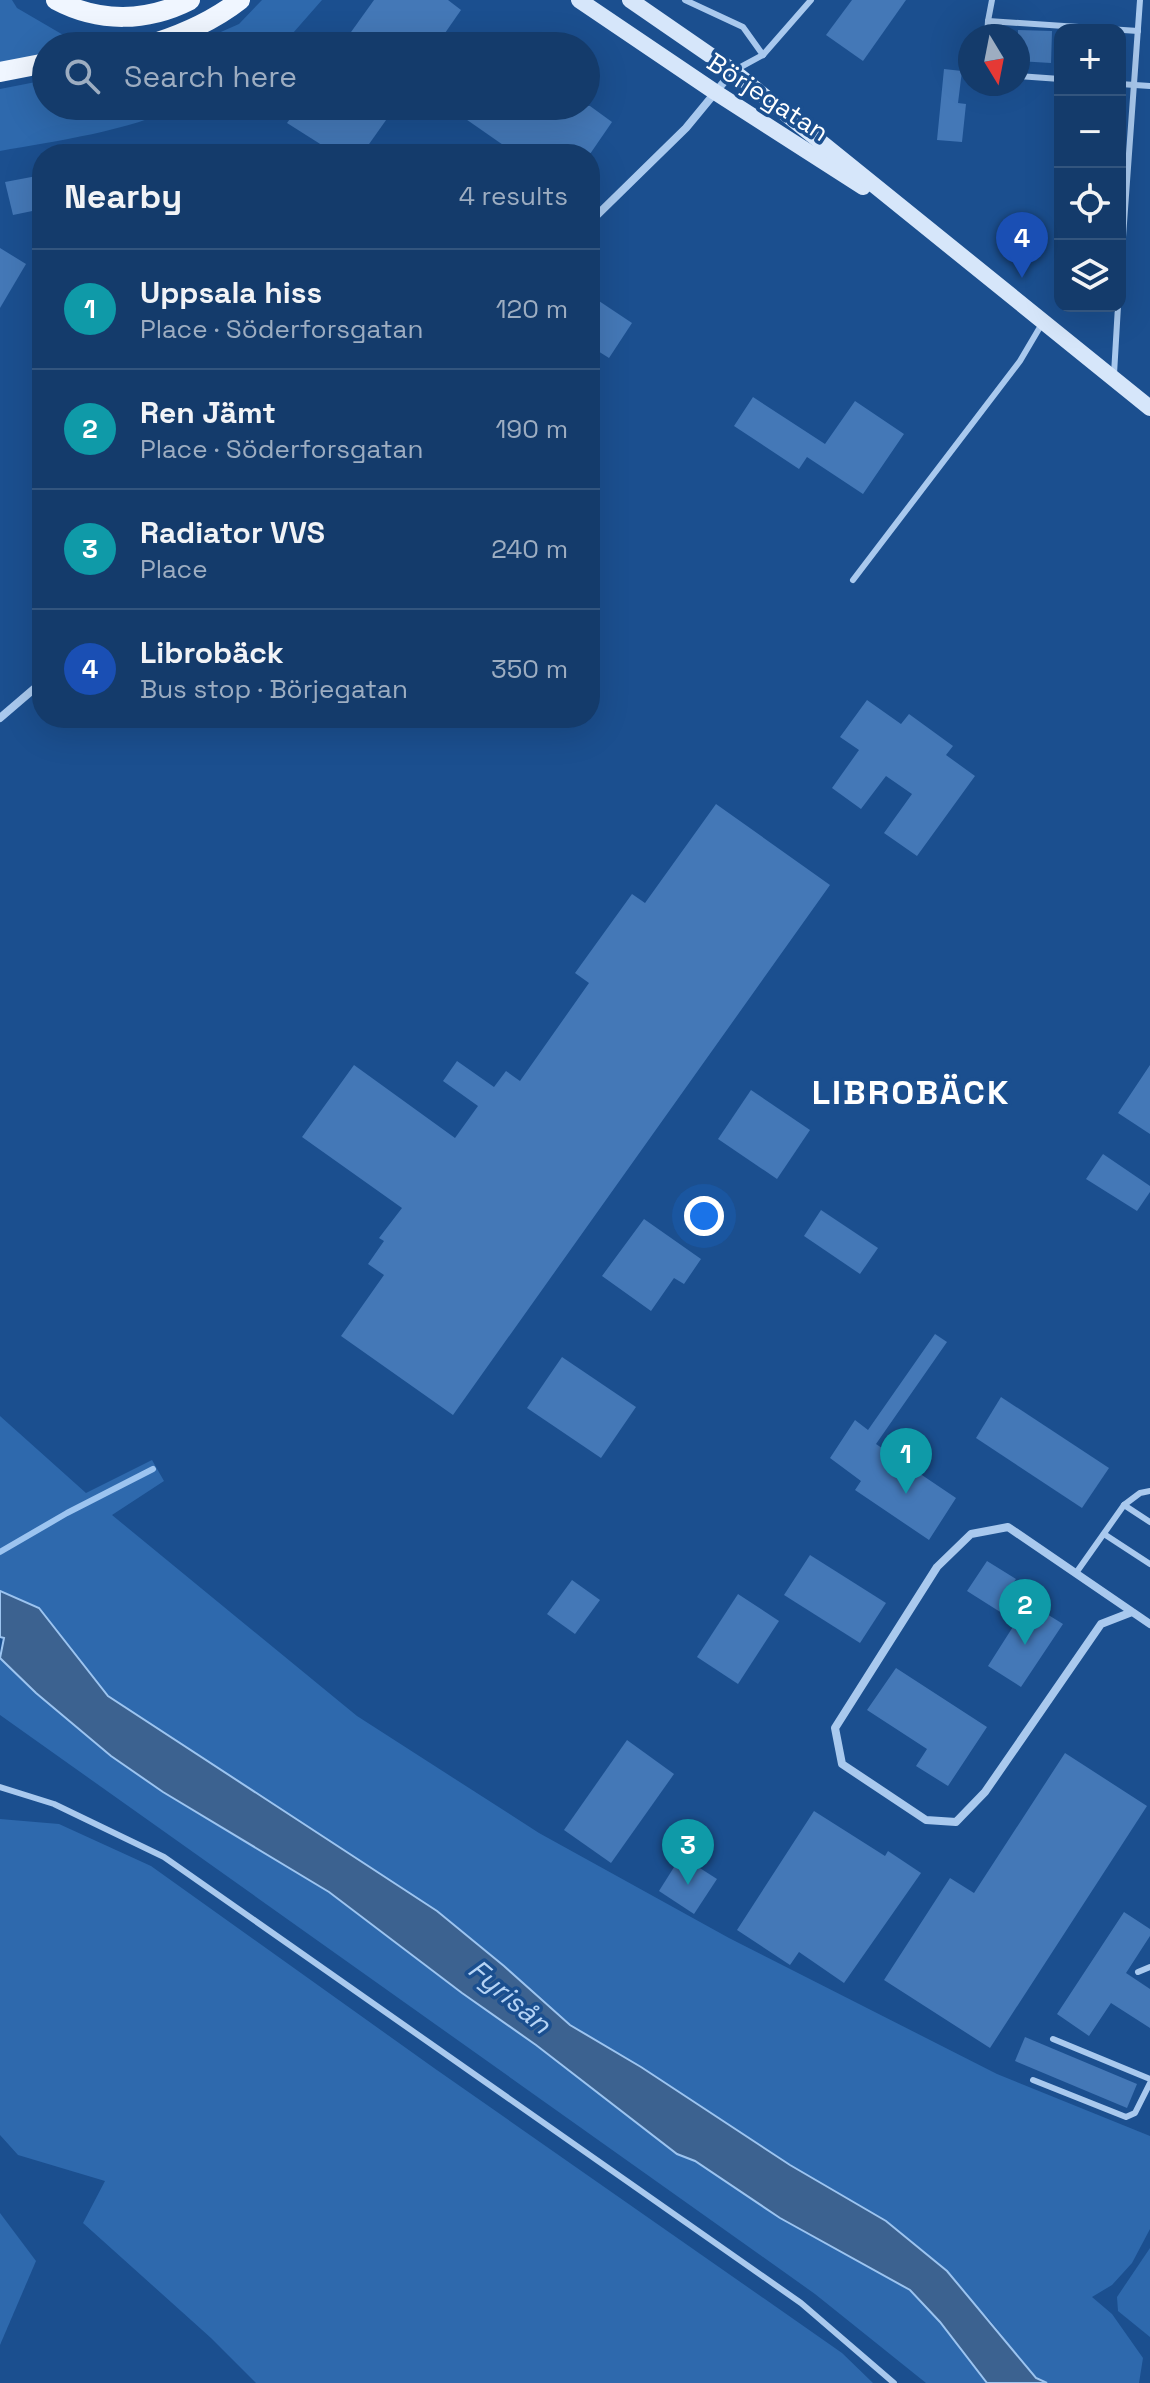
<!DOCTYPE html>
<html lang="en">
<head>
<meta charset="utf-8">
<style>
  body { margin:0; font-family:"Space Grotesk",sans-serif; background:#1d4271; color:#f1f3f6 }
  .controls { position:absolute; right:24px; top:24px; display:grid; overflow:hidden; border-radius:16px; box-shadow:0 8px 32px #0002 }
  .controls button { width:72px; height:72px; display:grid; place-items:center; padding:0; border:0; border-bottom:2px solid #33557e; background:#143b6b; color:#f1f3f6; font:40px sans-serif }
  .compass { position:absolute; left:958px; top:24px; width:72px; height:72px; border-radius:50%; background:#143b6b; box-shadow:0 8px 32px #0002; rotate:170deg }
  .you { position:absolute; left:704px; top:1216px; width:28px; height:28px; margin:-20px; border:6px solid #fff; border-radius:50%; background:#1a73e8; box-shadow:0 0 0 12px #1a73e833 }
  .badge { display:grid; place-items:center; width:52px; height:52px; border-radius:50%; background:#ffd166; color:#fff; font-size:26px; font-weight:700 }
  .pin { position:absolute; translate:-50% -66px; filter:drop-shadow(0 2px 4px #0008) }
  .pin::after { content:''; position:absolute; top:42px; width:28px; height:24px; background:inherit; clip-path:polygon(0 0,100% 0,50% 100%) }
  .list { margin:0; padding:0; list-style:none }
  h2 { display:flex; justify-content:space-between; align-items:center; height:104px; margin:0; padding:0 32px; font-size:34px }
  h2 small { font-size:26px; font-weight:400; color:#9dadc1 }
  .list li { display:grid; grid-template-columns:52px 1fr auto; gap:24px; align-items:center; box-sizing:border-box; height:120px; padding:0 32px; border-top:2px solid #33557e }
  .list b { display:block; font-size:30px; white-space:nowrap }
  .list p { margin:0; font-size:26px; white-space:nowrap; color:#9dadc1 }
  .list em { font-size:26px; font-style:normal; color:#9dadc1 }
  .icon { flex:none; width:44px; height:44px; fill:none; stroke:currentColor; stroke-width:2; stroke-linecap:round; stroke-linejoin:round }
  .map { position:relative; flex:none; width:1150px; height:2383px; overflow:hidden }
  .search { position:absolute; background:#143b6b; box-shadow:0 8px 32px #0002; left:32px; top:32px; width:568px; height:88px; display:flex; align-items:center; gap:20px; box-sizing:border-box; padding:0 28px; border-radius:44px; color:#9dadc1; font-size:30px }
  .panel { position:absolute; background:#143b6b; box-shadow:0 8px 32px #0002; left:32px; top:144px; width:568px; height:584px; border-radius:32px }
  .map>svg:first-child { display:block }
</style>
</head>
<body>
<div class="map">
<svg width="1150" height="2383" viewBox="0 0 1150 2383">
  <rect width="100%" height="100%" fill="#1b4f8f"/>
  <g fill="#2e69ad">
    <polygon points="0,0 12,0 17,8 77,43 72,46 46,46 46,54 0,63"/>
    <polygon points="262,0 322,0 286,41 279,46 189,46 239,24"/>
    <path d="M 46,80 L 46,106 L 180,106 C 129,131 56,141 0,151 L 0,89 Z"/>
    <polygon points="0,1416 86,1493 152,1460 164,1481 112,1515 357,1716 539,1833 729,1938 997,2074 1150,2136 1150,2229 1132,2263 1112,2285 1092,2297 1112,2314 1143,2358 1139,2383 1047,2383 1036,2378 988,2318 886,2221 790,2165 641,2067 570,2025 504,1966 437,1911 108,1696 39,1608 0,1591"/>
    <polygon points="0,1658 36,1693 163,1792 329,1892 462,1993 536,2045 677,2154 695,2161 780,2218 910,2290 940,2322 987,2383 926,2383 815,2294 0,1715"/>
    <polygon points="0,1819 59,1824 151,1866 434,2068 842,2353 873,2383 256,2383 211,2338 83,2223 105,2181 18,2155 0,2135"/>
    <polygon points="0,2213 36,2261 0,2345"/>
    <polygon points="1150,2248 1150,2337 1118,2311 1117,2297"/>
  </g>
  <polygon fill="#3c6290" stroke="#9cc4f0" stroke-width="2" points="0,1591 39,1608 108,1696 437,1911 504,1966 570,2025 641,2067 790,2165 886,2221 947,2271 1036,2378 1047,2383 987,2383 940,2322 910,2290 780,2218 695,2161 677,2154 536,2045 462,1993 329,1892 163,1792 111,1756 36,1693 0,1658 4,1638 0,1637"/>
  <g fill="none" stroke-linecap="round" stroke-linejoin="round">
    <polyline stroke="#9cc4f0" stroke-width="6" points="0,1552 67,1513 153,1469"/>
  </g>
  <g fill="#4478b7">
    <polygon points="374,0 448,0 461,10 436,46 341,46"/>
    <polygon points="852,0 906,0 863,61 826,35"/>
    <polygon points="1018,30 1052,31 1051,63 1018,61"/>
    <polygon points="944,69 962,71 958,103 966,104 962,142 937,140"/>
    <polygon points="299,106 396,106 362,154 336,154 287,123"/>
    <polygon points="447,106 590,106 612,122 590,154 516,154"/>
    <polygon points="42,175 42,209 13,215 5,182"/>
    <polygon points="0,248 26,264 0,308"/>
    <polygon points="590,295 632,323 609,358 590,346"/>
    <polygon points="753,397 825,444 855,401 904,434 863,494 807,457 799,469 734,426"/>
    <polygon points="867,700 901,724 909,714 953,746 946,755 975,776 917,856 884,833 912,794 886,776 861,809 832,788 859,750 840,737"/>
    <polygon points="716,804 830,885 453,1415 341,1336 384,1275 368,1264 384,1241 379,1238 402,1208 302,1137 354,1065 455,1138 478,1106 443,1081 457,1061 494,1087 506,1071 520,1081 589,983 575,973 632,894 645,903"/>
    <polygon points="1150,1065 1150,1134 1118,1113"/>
    <polygon points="751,1090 810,1130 777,1179 718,1139"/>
    <polygon points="1103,1154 1150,1186 1150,1192 1137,1211 1086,1179"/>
    <polygon points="821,1210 878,1248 860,1274 804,1236"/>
    <polygon points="644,1219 701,1259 684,1284 674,1278 651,1311 602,1276"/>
    <polygon points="935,1334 947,1342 876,1444 956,1498 929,1540 855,1490 861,1481 830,1458 855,1420 868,1430"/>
    <polygon points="562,1357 636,1407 601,1458 527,1408"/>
    <polygon points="1001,1397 1109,1468 1082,1508 976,1438"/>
    <polygon points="810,1555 886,1603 860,1643 784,1595"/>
    <polygon points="987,1561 1016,1579 1008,1590 1063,1624 1021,1687 988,1666 1016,1622 967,1591"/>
    <polygon points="572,1580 600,1600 575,1634 547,1614"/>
    <polygon points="738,1594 779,1621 738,1684 697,1657"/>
    <polygon points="896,1668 987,1727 948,1786 916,1766 927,1749 867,1710"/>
    <polygon points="627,1740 674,1774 611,1863 564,1830"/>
    <polygon points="1065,1753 1147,1806 990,2048 884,1980 950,1878 974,1893"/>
    <polygon points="814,1811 885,1856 888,1851 921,1873 844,1983 799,1952 790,1965 737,1930"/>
    <polygon points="681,1856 717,1879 694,1914 659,1891"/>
    <polygon points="1124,1912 1150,1929 1150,1936 1126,1973 1150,1989 1150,2028 1111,2003 1089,2036 1057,2014"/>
    <polygon points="1025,2037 1137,2084 1127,2108 1015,2061"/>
  </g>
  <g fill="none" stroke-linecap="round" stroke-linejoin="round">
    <g stroke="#a9c9ee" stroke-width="6">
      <polyline points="685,0 743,27 763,55"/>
      <polyline points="988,21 992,0"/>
      <polyline points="987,36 988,21 1138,31"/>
      <polyline points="737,69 763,55 811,0"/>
      <polyline points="1018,76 1060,79"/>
      <polyline points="1120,84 1150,86"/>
      <polyline points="1120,279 1140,0"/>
      <polyline points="1114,374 1118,306"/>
      <polyline points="853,580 1020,361 1043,322"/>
      <polyline points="1124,1505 1140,1493 1150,1491"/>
      <polyline points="1104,1534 1150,1564"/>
      <polyline points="1076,1573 1124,1505 1150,1522"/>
      <polyline points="0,1787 54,1804 164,1857 801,2303 894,2383"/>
      <polyline points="1138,1972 1150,1967"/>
      <polyline points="1053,2039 1150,2079"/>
      <polyline points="1033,2080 1126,2117 1135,2113 1150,2083"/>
    </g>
    <g stroke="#a9c9ee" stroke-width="8">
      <polyline points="590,222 686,128 733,71"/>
      <polyline points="0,718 42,682"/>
      <polyline points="1132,1612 1101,1624 985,1792 956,1822 926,1820 842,1764 835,1728 937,1567 971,1534 1008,1527 1150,1624"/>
    </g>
    <g stroke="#d6e6fa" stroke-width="16">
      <polyline points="579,0 715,92 863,187"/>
      <polyline points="630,0 733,71 1150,408"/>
    </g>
    <g stroke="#f0f6ff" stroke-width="20">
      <path d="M 56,0 C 99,23 147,22 190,0"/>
      <path d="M 145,46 C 179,36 212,22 240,0"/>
      <polyline points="0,72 46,63"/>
    </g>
  </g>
  <g text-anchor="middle" stroke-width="7" stroke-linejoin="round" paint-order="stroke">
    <g font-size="26" fill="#fff" stroke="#1b4f8f">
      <text transform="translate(768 97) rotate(33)" y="9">Börjegatan</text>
    </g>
    <g font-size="28" font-style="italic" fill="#b5d3f5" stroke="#1b4f8f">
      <text transform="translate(510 1996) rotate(40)" y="10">Fyrisån</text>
    </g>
    <g font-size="34" font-weight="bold" letter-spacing="2" fill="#fff" stroke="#1b4f8f">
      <text x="911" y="1104">LIBROBÄCK</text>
    </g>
  </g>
</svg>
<div class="controls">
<button>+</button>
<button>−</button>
<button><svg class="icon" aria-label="locate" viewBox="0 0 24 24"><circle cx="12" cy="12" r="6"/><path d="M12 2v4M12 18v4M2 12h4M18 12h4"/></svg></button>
<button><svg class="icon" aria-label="layers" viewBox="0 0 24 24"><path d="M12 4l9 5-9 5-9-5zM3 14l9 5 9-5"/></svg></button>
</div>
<svg class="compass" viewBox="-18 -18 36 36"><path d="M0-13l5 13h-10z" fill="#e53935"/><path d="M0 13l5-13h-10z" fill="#9dadc1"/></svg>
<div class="you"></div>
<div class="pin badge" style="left:906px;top:1494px;background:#0f9aa8">1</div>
<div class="pin badge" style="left:1025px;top:1645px;background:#0f9aa8">2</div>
<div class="pin badge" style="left:688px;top:1885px;background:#0f9aa8">3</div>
<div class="pin badge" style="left:1022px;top:278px;background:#1a4fb4">4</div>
<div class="search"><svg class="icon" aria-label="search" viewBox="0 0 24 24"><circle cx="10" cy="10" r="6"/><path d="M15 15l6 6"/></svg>Search here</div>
<section class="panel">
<h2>Nearby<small>4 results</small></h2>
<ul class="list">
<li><span class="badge" style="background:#0f9aa8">1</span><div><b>Uppsala hiss</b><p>Place · Söderforsgatan</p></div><em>120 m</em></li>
<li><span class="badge" style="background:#0f9aa8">2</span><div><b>Ren Jämt</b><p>Place · Söderforsgatan</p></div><em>190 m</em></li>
<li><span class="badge" style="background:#0f9aa8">3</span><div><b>Radiator VVS</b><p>Place</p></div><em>240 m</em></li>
<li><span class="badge" style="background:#1a4fb4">4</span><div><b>Librobäck</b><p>Bus stop · Börjegatan</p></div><em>350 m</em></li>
</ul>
</section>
</div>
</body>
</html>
